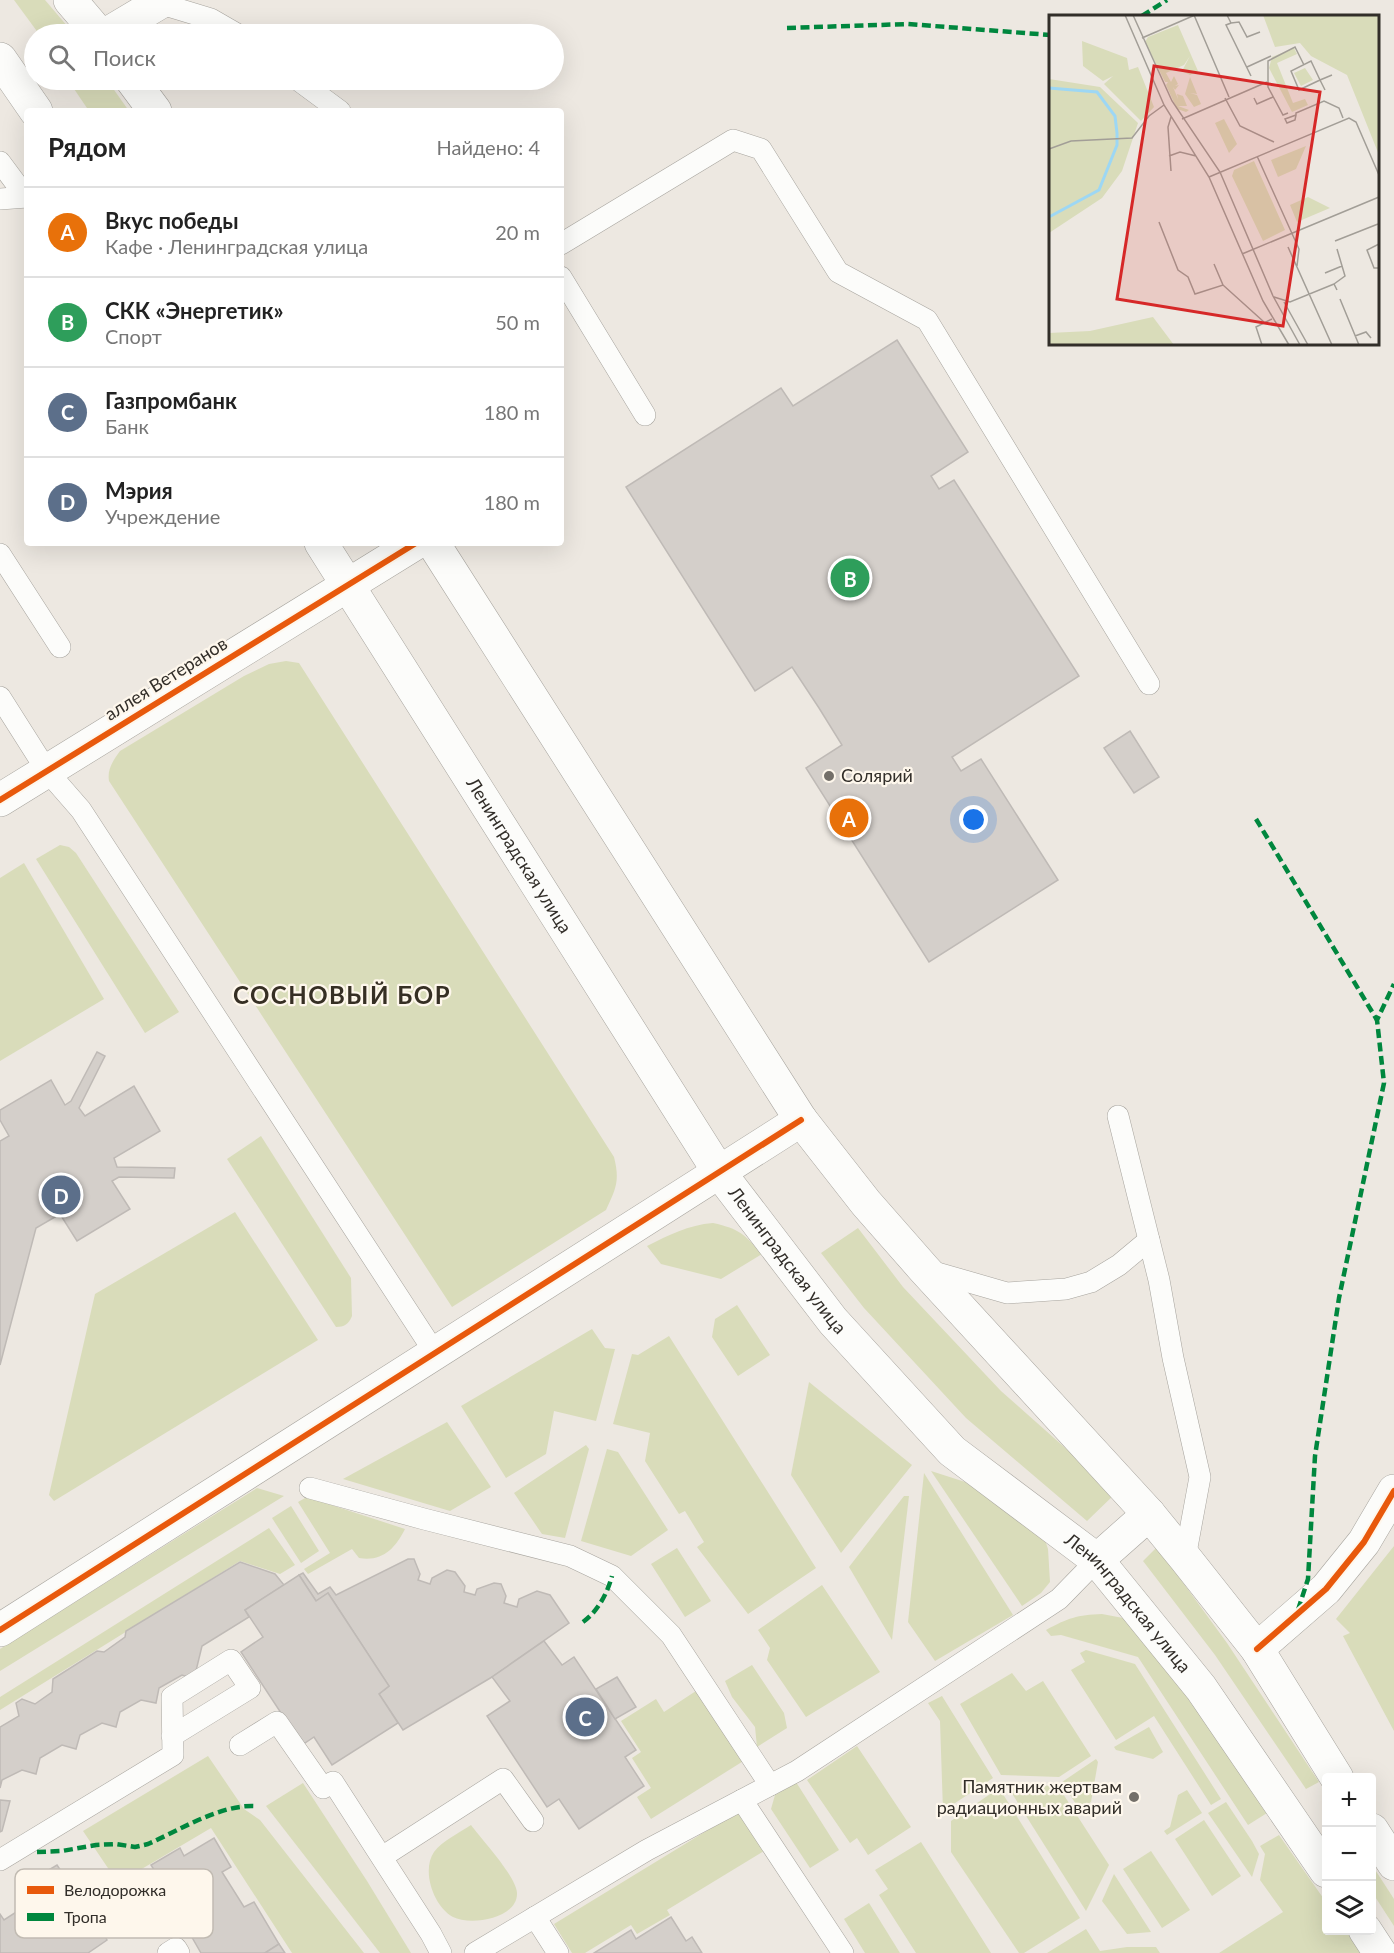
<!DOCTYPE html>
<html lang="ru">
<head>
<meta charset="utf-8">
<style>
  body { margin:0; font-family:Lato,sans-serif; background:#f2f2f2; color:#222 }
  .controls { position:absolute; right:18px; bottom:18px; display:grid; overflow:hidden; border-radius:6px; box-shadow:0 6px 24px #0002 }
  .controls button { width:54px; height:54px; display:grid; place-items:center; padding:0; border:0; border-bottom:2px solid #e0e0e0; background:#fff; color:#222; font:30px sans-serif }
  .you { position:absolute; left:974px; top:820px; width:21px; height:21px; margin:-15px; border:4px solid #fff; border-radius:50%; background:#1a73e8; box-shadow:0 0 0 9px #1a73e833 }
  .badge { display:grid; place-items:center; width:39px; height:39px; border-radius:50%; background:#111827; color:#fff; font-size:20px; font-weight:700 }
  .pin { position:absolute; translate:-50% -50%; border:3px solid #fff; box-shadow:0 2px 6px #0006 }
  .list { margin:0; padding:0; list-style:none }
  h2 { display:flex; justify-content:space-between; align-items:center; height:78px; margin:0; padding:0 24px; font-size:26px }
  h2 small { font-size:20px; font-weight:400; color:#767676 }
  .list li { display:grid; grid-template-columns:39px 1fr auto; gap:18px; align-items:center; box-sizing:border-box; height:90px; padding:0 24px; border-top:2px solid #e0e0e0 }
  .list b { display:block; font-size:22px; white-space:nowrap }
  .list p { margin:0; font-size:20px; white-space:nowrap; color:#767676 }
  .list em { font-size:20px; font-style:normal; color:#767676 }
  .icon { flex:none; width:33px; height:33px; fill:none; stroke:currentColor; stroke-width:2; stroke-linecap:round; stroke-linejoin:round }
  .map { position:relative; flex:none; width:1394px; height:1953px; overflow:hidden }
  .search { position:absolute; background:#fff; box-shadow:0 6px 24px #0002; left:24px; top:24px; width:540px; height:66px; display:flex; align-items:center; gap:15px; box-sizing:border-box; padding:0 21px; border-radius:33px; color:#767676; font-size:22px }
  .panel { position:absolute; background:#fff; box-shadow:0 6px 24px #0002; left:24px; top:108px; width:540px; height:438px; border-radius:6px }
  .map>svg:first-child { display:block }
</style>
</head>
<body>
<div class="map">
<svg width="1394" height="1953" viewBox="0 0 1394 1953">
  <rect width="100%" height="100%" fill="#ede8e1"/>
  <g fill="#d9dcba">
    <polygon points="14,0 45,0 74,34 39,34"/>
    <polygon points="68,80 107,80 129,111 89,111"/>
    <path d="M 286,661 L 299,663 L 614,1157 C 620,1181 616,1188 606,1210 L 452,1307 L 109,781 C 107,769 113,761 120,751 L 244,676 L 269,664 Z"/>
    <polygon points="60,845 69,847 76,853 179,1012 145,1033 36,859"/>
    <polygon points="24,863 104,999 0,1061 0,878"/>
    <path d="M 261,1136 L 351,1278 L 352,1316 C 349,1324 344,1327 336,1327 L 227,1159 Z"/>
    <polygon points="235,1212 318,1340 54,1501 49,1495 95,1294"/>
    <path d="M 713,1223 C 740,1229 744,1234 762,1254 L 721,1279 L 661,1264 L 647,1246 C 669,1235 688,1225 713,1223 Z"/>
    <polygon points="858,1228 903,1287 1001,1391 1116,1493 1087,1521 966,1418 864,1308 821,1253"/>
    <polygon points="737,1305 770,1355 738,1376 712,1337 715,1319"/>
    <polygon points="592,1329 605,1348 615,1349 596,1421 554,1411 546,1454 506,1478 461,1406"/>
    <polygon points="669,1336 816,1568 748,1614 697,1547 704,1542 685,1511 679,1514 645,1461 650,1433 613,1424 632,1354 638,1355"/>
    <polygon points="809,1382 912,1465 841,1553 791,1475"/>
    <polygon points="447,1422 491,1487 450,1511 343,1479"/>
    <polygon points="586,1445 589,1449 565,1538 542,1534 514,1493"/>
    <polygon points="607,1449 618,1452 668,1530 631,1556 581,1541"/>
    <polygon points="931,1471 987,1489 1045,1540 1048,1549 1050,1582 1041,1593 1022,1606"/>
    <polygon points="924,1473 1013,1615 935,1661 908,1622"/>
    <polygon points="257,1488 284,1496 0,1671 0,1649"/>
    <polygon points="904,1496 909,1496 892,1640 849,1567"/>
    <path d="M 307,1497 L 405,1529 C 395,1549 382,1562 359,1558 L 352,1549 L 308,1574 L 304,1569 L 330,1553 L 298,1502 Z"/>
    <polygon points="291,1506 319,1551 301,1563 272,1518"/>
    <polygon points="269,1528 295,1565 280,1574 240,1561 0,1710 0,1697"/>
    <polygon points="1394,1546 1394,1731 1343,1636 1350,1633 1336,1619"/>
    <polygon points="1157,1547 1227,1643 1319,1782 1306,1789 1215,1655 1143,1561"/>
    <polygon points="677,1548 711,1601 685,1617 651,1564"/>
    <polygon points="822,1585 880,1672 806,1717 767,1660 770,1648 758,1630"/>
    <path d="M 1102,1614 L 1123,1618 L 1140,1627 L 1267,1813 L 1248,1825 L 1138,1657 L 1061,1635 L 1051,1636 L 1046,1630 C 1068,1618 1077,1615 1102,1614 Z"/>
    <polygon points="1086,1650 1135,1664 1221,1799 1211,1805 1154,1716 1116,1740 1071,1670 1085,1662 1080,1653"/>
    <polygon points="752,1665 784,1713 787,1728 757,1747 755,1727 732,1697 725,1681"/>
    <polygon points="1012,1673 1026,1691 1043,1681 1091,1756 1059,1777 1001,1775 960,1704"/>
    <polygon points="699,1689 745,1760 651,1819 637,1797 651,1788 632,1758 641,1752 621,1721 656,1699 664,1712"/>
    <polygon points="942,1696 993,1778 943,1811 940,1721 928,1703"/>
    <polygon points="1149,1727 1163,1752 1153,1759 1116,1750 1114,1747"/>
    <polygon points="857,1746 911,1827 868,1855 857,1838 850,1843 807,1780"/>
    <polygon points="208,1756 244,1809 260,1820 364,1953 292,1953 211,1828 118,1883 83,1831"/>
    <polygon points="1096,1759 1098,1762 1091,1802 1079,1809 1062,1782"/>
    <polygon points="796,1782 839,1850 810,1868 771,1809 775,1795"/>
    <polygon points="303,1783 367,1881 411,1953 380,1953 266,1806"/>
    <polygon points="1006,1784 1058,1786 1109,1865 1086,1911"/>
    <polygon points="996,1790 1001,1791 1080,1918 1024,1953 1019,1953 951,1852 951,1821"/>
    <polygon points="1187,1790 1202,1813 1167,1835 1164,1831 1170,1827 1178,1795"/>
    <polygon points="1226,1802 1252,1841 1259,1854 1252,1877 1208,1813"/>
    <polygon points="744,1808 769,1848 667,1910 670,1915 637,1934 631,1925 585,1953 572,1953 554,1924"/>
    <polygon points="1204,1820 1241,1876 1212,1896 1175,1839"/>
    <path d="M 471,1825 C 482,1840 516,1876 517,1893 C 518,1919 470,1926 453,1917 C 434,1907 421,1871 434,1852 C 442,1841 459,1833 471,1825 Z"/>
    <polygon points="1279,1835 1326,1902 1326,1930 1347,1931 1363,1953 1219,1953 1283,1912 1260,1880 1265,1854 1260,1846"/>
    <polygon points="921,1842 991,1953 916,1953 879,1895 888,1889 875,1870"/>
    <polygon points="1151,1851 1190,1910 1162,1928 1123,1869"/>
    <polygon points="1372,1865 1394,1899 1394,1926 1372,1892"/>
    <polygon points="1114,1874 1151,1932 1127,1934 1102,1901"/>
    <polygon points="869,1903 900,1953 865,1953 844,1919"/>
    <polygon points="1086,1929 1100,1951 1127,1947 1156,1947 1160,1953 1047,1953"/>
  </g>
  <g fill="#d4cfca" stroke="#bfbab6" stroke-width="1.5">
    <polygon points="897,340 968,452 931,476 939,489 954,480 1079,676 952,757 961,771 981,759 1058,880 929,962 806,768 842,745 819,708 792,667 755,691 626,487 781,388 793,406"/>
    <polygon points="1130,731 1159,777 1134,793 1104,748"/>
    <polygon points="97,1052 105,1056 79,1108 85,1116 134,1086 160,1131 114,1158 117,1167 175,1168 174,1178 119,1177 112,1181 130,1209 77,1241 60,1214 36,1228 0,1365 0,1141 9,1136 0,1120 0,1110 51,1080 65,1105 71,1101"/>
    <polygon points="408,1559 414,1559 420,1574 418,1580 430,1584 432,1578 447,1570 455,1572 465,1586 464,1592 475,1595 477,1589 494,1583 501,1584 506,1596 504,1603 517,1607 519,1599 537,1591 550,1595 569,1623 492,1677 403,1730 379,1694 389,1686 334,1602 328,1593 316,1601 299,1575 303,1573 318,1594 330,1587 336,1595"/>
    <polygon points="240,1562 275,1574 284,1585 245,1610 249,1617 202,1646 194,1679 182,1675 159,1688 156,1703 141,1700 120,1712 116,1727 102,1723 80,1735 76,1749 62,1745 40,1758 36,1774 22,1770 2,1780 0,1788 0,1727 19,1716 16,1703 22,1699 35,1704 52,1692 53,1679 97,1651 104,1652 125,1637 126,1631"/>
    <polygon points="299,1575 316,1601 328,1593 389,1686 379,1694 398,1723 332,1765 314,1737 302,1745 241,1652 263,1637 245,1610"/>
    <polygon points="544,1641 562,1665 574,1657 636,1750 625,1757 644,1786 579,1829 559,1799 547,1807 487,1716 510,1701 492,1677"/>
    <polygon points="617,1677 636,1707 615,1719 596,1689"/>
    <polygon points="0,1800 10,1801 2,1831 0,1832"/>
    <polygon points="214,1838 231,1867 222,1872 244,1907 254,1902 279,1944 265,1953 201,1953 186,1927 169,1937 152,1910 119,1929 112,1917 144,1898 136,1885 156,1873 151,1865 180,1848 184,1856"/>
    <polygon points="57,1865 63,1874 34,1893 27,1883"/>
    <polygon points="83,1871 121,1931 115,1935 110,1927 103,1932 107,1940 88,1953 0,1953 0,1914 4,1920 38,1898 34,1893 63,1874 67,1881"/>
    <polygon points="671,1917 686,1941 692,1937 702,1953 594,1953 631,1930 636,1939"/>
    <polygon points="279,1944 285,1953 265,1953"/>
  </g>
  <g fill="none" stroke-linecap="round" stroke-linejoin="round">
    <g stroke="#a7a49e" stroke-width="22">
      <g id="lane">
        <polyline points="158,3 211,19 237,34"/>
        <polyline points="298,80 340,111"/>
        <polyline points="0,162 26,197"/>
        <polyline points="0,199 27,197"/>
        <polyline points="561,244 733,140 761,149 838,272 927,320 1149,684"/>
        <polyline points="561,277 645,415"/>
        <polyline points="0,554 60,647"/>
        <polyline points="0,697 47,771 81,810 435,1353"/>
        <polyline points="1118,1116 1159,1280 1173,1358 1200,1477 1185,1558"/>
        <polyline points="927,1270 1007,1293 1066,1289 1091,1282 1119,1265 1149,1240"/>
        <polyline points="310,1488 424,1519 570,1556 612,1576 671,1635 770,1785"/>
        <polyline points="240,1745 277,1722 323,1788 333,1782 431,1934 441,1953"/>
        <polyline points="742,1800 843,1953"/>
        <polyline points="382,1857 503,1779 533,1821"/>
        <polyline points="0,1860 173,1755 172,1697 231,1660 250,1688 172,1736"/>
        <polyline points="535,1917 558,1953"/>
        <polyline points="168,1953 176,1948 179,1953"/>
        <polyline points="475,1953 647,1850 797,1771 1059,1599 1097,1560"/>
      </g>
    </g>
    <g stroke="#a7a49e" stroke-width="34">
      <g id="street">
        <polyline points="107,34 164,0"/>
        <polyline points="0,1630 801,1120"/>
        <polyline points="1257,1649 1326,1589 1364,1542 1394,1491"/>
      </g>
    </g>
    <g stroke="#a7a49e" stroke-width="34">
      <g id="secondary">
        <polyline points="70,0 99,34"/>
        <polyline points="0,59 36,111"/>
        <polyline points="132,80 155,111"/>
        <path id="s1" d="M 321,543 L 719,1172 L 833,1321 L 952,1451 L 1097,1560 L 1201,1688 L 1326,1871"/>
        <polyline points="433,543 801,1120 866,1203 924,1269 1149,1514 1185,1558 1257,1649 1337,1778"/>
        <polyline points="0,800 416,543"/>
        <polyline points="1097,1560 1149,1514"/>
        <polyline points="1372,1830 1394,1864"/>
        <polyline points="1365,1930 1380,1953"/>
      </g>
    </g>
    <use href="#lane" stroke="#fcfcfa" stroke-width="21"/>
    <use href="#street" stroke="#fcfcfa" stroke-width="33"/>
    <use href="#secondary" stroke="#fcfcfa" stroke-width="33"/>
    <g stroke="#00873e" stroke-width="4.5" stroke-dasharray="9 4.5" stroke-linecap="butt">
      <polyline points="1142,16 1167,0"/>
      <polyline points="787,28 908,24 1050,35"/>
      <polyline points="1256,819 1377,1020"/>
      <polyline points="1298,1610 1308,1579 1315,1456 1339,1298 1384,1083 1377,1020 1394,984"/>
      <path d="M 583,1622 C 598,1611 607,1594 612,1576"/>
      <path d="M 37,1852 L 62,1851 L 96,1845 L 116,1844 L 135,1847 L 148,1844 C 180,1830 219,1805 254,1806"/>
    </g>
    <g stroke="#fef7ec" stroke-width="10">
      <g id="cycleway">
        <polyline points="0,800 416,543"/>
        <polyline points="0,1630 801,1120"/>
        <polyline points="1257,1649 1326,1589 1364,1542 1394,1491"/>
      </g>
    </g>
    <use href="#cycleway" stroke="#e8590c" stroke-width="6"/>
  </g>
  <g fill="#736f69" stroke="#fef7ec" stroke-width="2">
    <circle cx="829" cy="776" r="6"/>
    <circle cx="1134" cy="1797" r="6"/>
  </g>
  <g text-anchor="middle" stroke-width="4.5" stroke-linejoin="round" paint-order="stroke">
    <g font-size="18" fill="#322e29" stroke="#fef7ec">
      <text transform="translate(166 679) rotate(-32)" y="6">аллея Ветеранов</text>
      <text dy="6" stroke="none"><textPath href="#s1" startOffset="370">Ленинградская улица</textPath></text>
      <text dy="6" stroke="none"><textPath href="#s1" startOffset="856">Ленинградская улица</textPath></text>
      <text dy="6" stroke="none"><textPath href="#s1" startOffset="1342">Ленинградская улица</textPath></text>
    </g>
    <g font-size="18" fill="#322e29" stroke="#fef7ec" text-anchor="start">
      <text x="841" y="782">Солярий</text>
      <text x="1122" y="1793" text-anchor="end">Памятник жертвам<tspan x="1122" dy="21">радиационных аварий</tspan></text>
    </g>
    <g font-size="24" font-weight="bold" letter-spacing="1.5" fill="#362f24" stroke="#fef7ec">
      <text x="342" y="1004">СОСНОВЫЙ БОР</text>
    </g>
  </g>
  <g transform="translate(1049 15)">
    <rect width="330" height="330" fill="#ede8e1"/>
    <path d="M 214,0 L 330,0 L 330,140 L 298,60 L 262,41 L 251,28 L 226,32 ZM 129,10 L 149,56 L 141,60 L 133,56 L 141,41 L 135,50 L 117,58 L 122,67 L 125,61 L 129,69 L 126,71 L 130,70 L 126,75 L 124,72 L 129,84 L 128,79 L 134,81 L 138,91 L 129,91 L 140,95 L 137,97 L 128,94 L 117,70 L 119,67 L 116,67 L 96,27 L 99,22 ZM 33,26 L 78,43 L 80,55 L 89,52 L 105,92 L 92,106 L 55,69 L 64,61 L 54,66 L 34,51 ZM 245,33 L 248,39 L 228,48 L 244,88 L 256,84 L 259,90 L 243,97 L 220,53 L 223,42 ZM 256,53 L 264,65 L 252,71 L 245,58 ZM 141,62 L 148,79 L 141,78 L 148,80 L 152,89 L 145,92 L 136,79 ZM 0,64 L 51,72 L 89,108 L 73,156 L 53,183 L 0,218 ZM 175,104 L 188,129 L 180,138 L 166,108 ZM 257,131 L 247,154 L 229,162 L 222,145 ZM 205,146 L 236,215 L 214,226 L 183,161 L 185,155 ZM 259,182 L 281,193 L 248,207 L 241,190 ZM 104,302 L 125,330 L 0,330 L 0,318 L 41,316 Z" fill="#d9dcba"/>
    <path fill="none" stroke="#9dd7f4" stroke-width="3" d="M 0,73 L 48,77 L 66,101 L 68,118 L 68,130 L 50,175 L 0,202"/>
    <path fill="none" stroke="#a29e97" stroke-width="1.5" d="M 76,0 L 115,90 L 160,162 L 214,286 L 240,330M 84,0 L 123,86 L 171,157 L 224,281 L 251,330M 145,0 L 180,82M 178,0 L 182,8 L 177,10 L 202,61M 182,8 L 190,7 L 198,22 L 211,17M 93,23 L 146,0M 198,52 L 222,41M 276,75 L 271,65 L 262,46 L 242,56 L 250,75 L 252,74 L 271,65 L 283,60M 176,83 L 191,111 L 225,127M 205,83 L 208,89 L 224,82M 239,98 L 234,100 L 219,72 L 219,46 L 246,32 L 255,50M 247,100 L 236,104 L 238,108 L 246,105 L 247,100 L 247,98 L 275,86 L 290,93 L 294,103M 133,104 L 218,67M 0,134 L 22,126 L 83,123 L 100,101 L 115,90M 120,141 L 131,137 L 147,141M 208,141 L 250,234 L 248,251M 122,156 L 119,112 L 122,102M 160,162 L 300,103 L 307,107 L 330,160M 110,207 L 129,255 L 139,262 L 146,279 L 174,270 L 215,307M 286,226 L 329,209M 330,229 L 318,235 L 325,253 L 330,253M 239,232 L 283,330M 193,239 L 330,182M 165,249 L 174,270M 276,258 L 293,251M 285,269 L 296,261 L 288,234M 225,282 L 241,287 L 285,269 L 288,275M 291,284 L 310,330M 235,287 L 259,330M 306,321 L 317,317 L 322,323M 213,330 L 207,312 L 223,304"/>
    <path fill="#d62828" fill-opacity="0.15" stroke="#d62828" stroke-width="3" d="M 105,51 L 271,77 L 234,311 L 68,284 Z"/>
    <rect width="330" height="330" fill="none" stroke="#322e29" stroke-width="3"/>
  </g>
  <rect x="15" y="1869" width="198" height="69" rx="9" fill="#fef7ec" stroke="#c1bbb2" stroke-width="1.5"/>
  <rect x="27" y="1886" width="27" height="8" fill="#e8590c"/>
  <rect x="27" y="1913" width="27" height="8" fill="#00873e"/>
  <g font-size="16" fill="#322e29">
    <text x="64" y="1896">Велодорожка</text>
    <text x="64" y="1923">Тропа</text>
  </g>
</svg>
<div class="controls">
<button>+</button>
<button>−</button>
<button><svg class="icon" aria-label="layers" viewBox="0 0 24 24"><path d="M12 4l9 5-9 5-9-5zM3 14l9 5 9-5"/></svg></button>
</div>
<div class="you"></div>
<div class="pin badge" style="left:849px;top:818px;background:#e8710a">A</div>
<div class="pin badge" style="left:850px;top:578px;background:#2e9e5b">B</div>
<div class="pin badge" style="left:585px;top:1717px;background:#5c6f8a">C</div>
<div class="pin badge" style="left:61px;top:1195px;background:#5c6f8a">D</div>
<div class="search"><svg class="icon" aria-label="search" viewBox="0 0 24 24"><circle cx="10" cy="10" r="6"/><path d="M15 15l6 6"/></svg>Поиск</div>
<section class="panel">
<h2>Рядом<small>Найдено: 4</small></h2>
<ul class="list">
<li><span class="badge" style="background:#e8710a">A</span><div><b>Вкус победы</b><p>Кафе · Ленинградская улица</p></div><em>20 m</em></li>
<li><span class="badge" style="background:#2e9e5b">B</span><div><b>СКК «Энергетик»</b><p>Спорт</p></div><em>50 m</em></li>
<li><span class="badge" style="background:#5c6f8a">C</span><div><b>Газпромбанк</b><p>Банк</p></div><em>180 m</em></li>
<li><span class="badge" style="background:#5c6f8a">D</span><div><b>Мэрия</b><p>Учреждение</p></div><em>180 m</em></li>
</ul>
</section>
</div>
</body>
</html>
